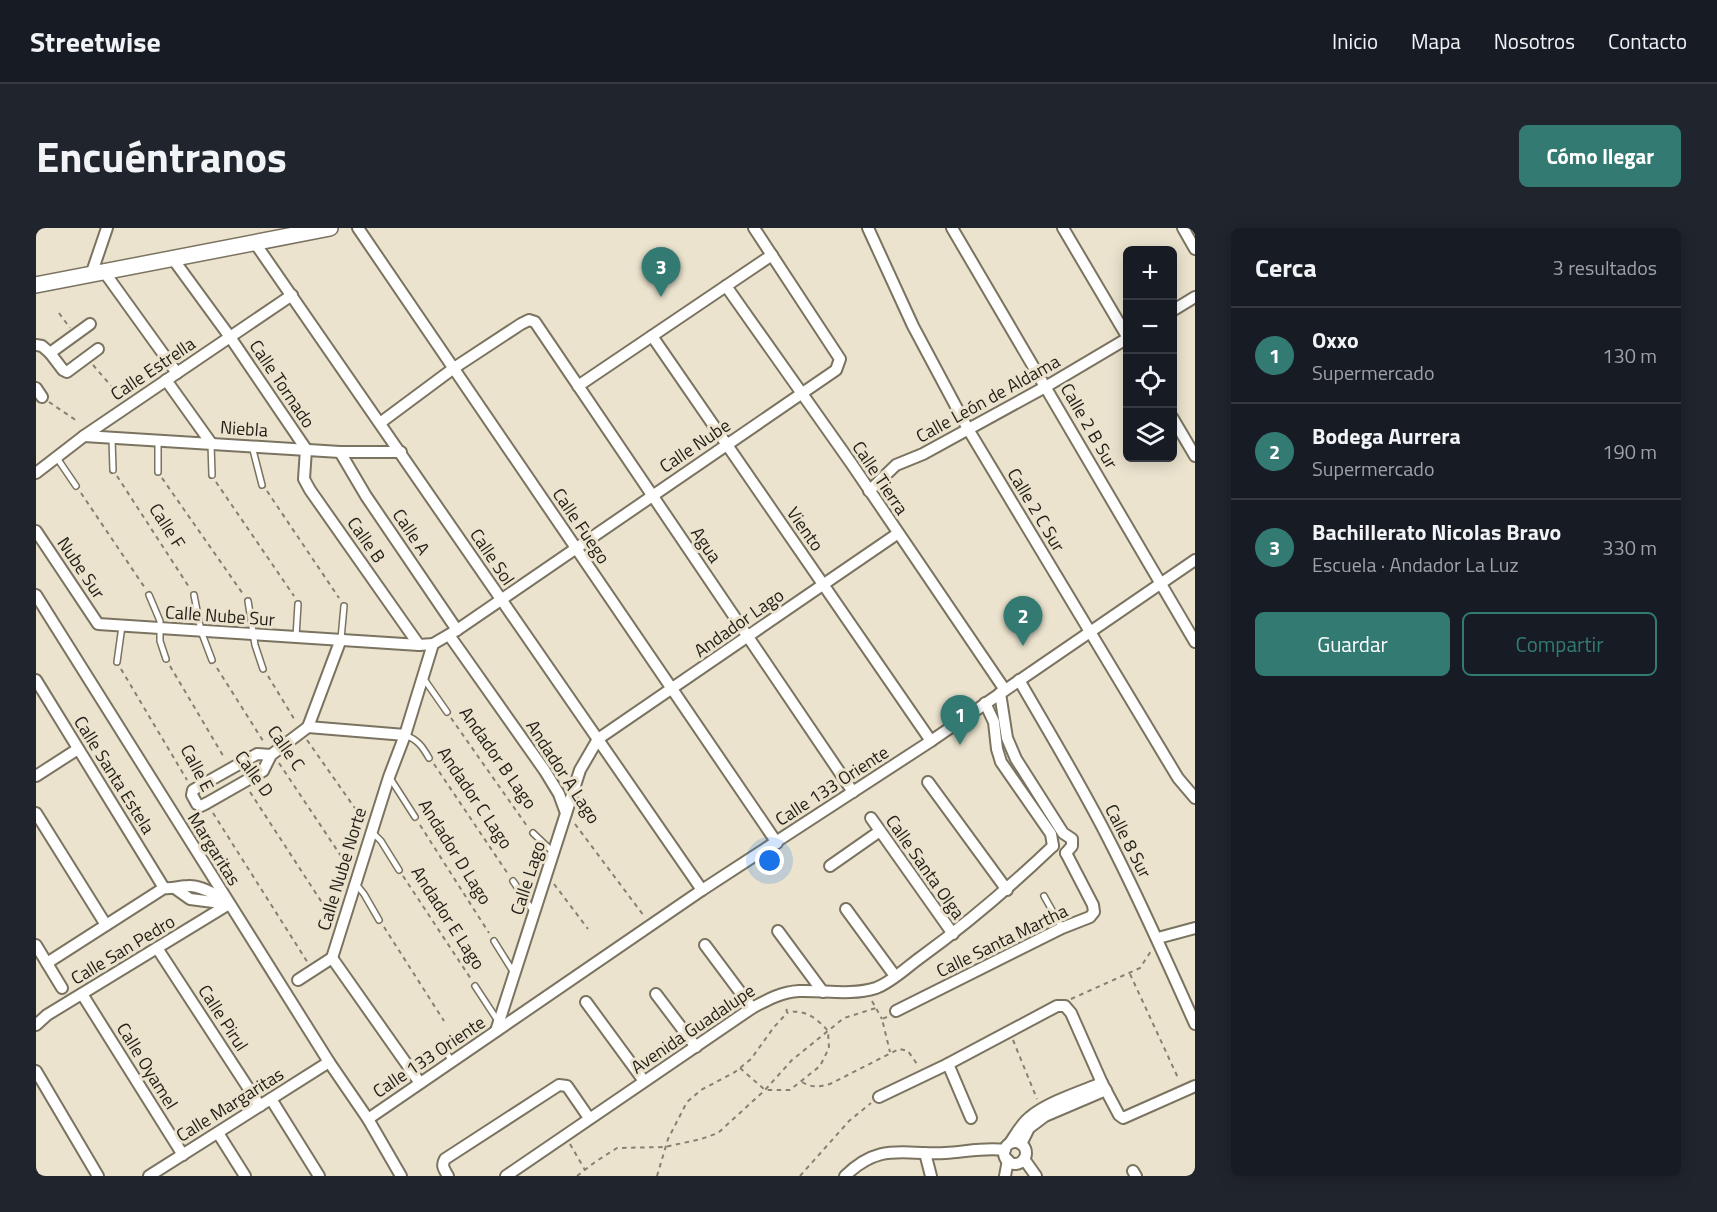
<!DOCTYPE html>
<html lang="es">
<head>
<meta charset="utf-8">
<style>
  body { margin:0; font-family:"Titillium Web",sans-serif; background:#20242c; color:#f1f3f6 }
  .controls { position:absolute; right:18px; top:18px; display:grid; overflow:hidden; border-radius:9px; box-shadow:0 3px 15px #0003 }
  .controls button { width:54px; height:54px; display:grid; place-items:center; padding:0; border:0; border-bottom:2px solid #363941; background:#171b24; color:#f1f3f6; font:30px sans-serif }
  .you { position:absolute; left:734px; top:633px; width:21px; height:21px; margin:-15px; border:4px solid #fff; border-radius:50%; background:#1a73e8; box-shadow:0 0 0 9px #1a73e833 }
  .badge { display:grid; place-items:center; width:39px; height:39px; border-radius:50%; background:#337a73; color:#fff; font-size:20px; font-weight:700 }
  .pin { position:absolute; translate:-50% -50px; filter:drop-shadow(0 2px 3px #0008) }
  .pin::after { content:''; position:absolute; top:32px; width:21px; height:18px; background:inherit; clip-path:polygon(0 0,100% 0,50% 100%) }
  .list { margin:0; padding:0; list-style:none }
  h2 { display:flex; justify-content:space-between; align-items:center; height:78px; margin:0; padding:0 24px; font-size:26px }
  h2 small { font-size:20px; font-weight:400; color:#9ea1a6 }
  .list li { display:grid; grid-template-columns:39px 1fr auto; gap:18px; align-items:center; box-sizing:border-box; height:96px; padding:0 24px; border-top:2px solid #363941 }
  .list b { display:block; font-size:22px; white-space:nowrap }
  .list p { margin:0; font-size:20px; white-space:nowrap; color:#9ea1a6 }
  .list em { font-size:20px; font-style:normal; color:#9ea1a6 }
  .actions { display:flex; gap:12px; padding:18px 24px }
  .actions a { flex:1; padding:14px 0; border:2px solid #337a73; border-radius:9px; text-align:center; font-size:21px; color:#337a73 }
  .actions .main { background:#337a73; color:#fff }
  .icon { flex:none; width:33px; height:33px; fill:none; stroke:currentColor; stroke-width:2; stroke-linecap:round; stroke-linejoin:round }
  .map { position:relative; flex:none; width:1159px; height:948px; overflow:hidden; border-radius:9px }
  header { display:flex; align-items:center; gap:36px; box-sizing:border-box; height:84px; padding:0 30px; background:#171b24; border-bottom:2px solid #363941 }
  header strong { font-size:28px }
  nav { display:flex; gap:33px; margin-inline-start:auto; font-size:21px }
  .intro { display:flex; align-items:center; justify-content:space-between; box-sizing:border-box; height:144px; padding:0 36px }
  h1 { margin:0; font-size:42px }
  .button { padding:15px 27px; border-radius:9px; background:#337a73; color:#fff; font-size:21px; font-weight:700 }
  main { display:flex; gap:36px; padding:0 36px }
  aside { flex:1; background:#171b24; border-radius:9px; box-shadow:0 3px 15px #0003 }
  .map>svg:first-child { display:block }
</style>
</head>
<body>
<header>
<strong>Streetwise</strong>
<nav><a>Inicio</a><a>Mapa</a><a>Nosotros</a><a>Contacto</a></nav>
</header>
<div class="intro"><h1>Encuéntranos</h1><a class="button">Cómo llegar</a></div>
<main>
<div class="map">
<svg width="1159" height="948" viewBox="0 0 1159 948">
  <rect width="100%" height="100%" fill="#ebe3ce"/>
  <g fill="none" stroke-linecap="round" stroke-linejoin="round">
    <g stroke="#7a7360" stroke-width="8">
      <g id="lane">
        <polyline points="76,211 77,242"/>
        <polyline points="175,216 176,247"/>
        <polyline points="216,218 226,257"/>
        <polyline points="21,230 40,258"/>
        <polyline points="122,244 122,213"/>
        <polyline points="113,367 124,393 124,413 130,431"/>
        <polyline points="158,367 165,403 176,432"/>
        <polyline points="212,373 219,417 227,441"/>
        <polyline points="260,409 262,376"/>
        <polyline points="305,411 308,378"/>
        <polyline points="81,434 86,398"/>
        <polyline points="388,451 411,484"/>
        <path d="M 369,507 C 382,512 386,518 393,530"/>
        <polyline points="354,550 379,589"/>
        <polyline points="337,605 345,613 363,642"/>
        <polyline points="497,605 518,625"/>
        <polyline points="477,653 497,683"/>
        <polyline points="320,656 328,666 343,692"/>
        <polyline points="1008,668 1026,700"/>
        <polyline points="458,713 478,745"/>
        <polyline points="439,758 462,793"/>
        <polyline points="416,833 409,823 435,804"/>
      </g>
    </g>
    <g stroke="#7a7360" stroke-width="14">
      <g id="street">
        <polyline points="322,0 741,615"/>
        <polyline points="832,0 877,98 932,201 1142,550 1159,570"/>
        <polyline points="916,0 1159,414"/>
        <polyline points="1027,0 1092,110"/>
        <polyline points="1147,0 1159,21"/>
        <polyline points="219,15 666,662"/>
        <polyline points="137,31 194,109 270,221 268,251 274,262 383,417"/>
        <polyline points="69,45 141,145"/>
        <polyline points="55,47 71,0"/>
        <polyline points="690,58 815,235 969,462"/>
        <polyline points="1136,83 1159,69"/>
        <polyline points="616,108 895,513"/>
        <polyline points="0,117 6,118 14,125 54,96"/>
        <polyline points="14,125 27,142 31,144 62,121"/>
        <polyline points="130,152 175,215"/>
        <polyline points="542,158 736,27"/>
        <polyline points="0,160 6,169"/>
        <polyline points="1136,189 1159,228"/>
        <polyline points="344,195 418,140 485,96 493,92 499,94 817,564"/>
        <polyline points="48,208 304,224 365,224"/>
        <polyline points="304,224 330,268 421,402"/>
        <polyline points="0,245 48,208 256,67"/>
        <polyline points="833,263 860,237 887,226 1011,158 1092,110"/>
        <polyline points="0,303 62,396 383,417 397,416 421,402 800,142 804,131 718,0"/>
        <polyline points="0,367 293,834 332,891 365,948"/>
        <polyline points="413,407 509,543 523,566 530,585"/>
        <polyline points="0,452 128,660"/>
        <path d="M 983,452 C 1013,504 1044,555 1071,608 C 1103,670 1131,733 1159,796"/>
        <polyline points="964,465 971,510 980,531 1027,605 1036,611 1036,618 1030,625"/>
        <polyline points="949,475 958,494 961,521 965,534 1015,606 1017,618"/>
        <polyline points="272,499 369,507"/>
        <polyline points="272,499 305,411"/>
        <polyline points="235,527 221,526 157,562 156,567 161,576 165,578 171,575 227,543 235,527 272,499"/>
        <polyline points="0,548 42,521"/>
        <polyline points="892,554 971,662"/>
        <polyline points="0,585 70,697"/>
        <polyline points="835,590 917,706"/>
        <polyline points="794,638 844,603"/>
        <polyline points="140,661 154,671 193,676"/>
        <polyline points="810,681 859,748"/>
        <polyline points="742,703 787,764"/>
        <polyline points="1122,710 1159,700"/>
        <polyline points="0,717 26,760"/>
        <polyline points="669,717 716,780"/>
        <polyline points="121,720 224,878"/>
        <polyline points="296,730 353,549 369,507 397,416"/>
        <polyline points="296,730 384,855"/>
        <path d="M 11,735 L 128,660 C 138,661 143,658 152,658 C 164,657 178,666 189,671"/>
        <polyline points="262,752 296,730"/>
        <polyline points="46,766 147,927"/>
        <polyline points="620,766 660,819"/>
        <polyline points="550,774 608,853"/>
        <polyline points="860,783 1026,700 1054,689 1058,684 1057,677 1030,625"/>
        <polyline points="0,797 11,787 193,676"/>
        <polyline points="460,803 544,542 562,511 861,306"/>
        <polyline points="912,836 935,890"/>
        <polyline points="0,843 62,948"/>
        <polyline points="843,869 912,836 1021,778 1029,778 1035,785 1066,855 1083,887 1087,890 1159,858"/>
        <polyline points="235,871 283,948"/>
        <polyline points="332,891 666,662 895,513 1159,332"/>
        <polyline points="182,905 209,948"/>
        <circle cx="979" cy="925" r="11"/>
        <path d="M 974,915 C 980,906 985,896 994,889 C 1012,874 1044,864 1066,855"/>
        <polyline points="985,916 993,900 1009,888 1070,862"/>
        <polyline points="889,925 895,948"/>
        <polyline points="988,931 1000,948"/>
        <polyline points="1097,943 1100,948"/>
        <polyline points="113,948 293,834"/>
        <path d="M 412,948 C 408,941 405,938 409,931 L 523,857 L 531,858 L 553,890"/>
        <path d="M 470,948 L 716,780 C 731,772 745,764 763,763 C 789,762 814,768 840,760 C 856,754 871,739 885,729 C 932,695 975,658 1017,618"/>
        <path d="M 809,948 C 844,914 866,927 909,925 C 929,924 949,919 969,922"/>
        <polyline points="969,948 972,932"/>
      </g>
    </g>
    <g stroke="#7a7360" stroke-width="18">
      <polyline id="secondary" points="0,57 294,0"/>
    </g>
    <g stroke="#868072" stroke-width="2" stroke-dasharray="4.5 4.5" stroke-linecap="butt">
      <polyline points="23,85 34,100"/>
      <polyline points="57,137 76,159"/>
      <polyline points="13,174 41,193"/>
      <polyline points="81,248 153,359"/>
      <polyline points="126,250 207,366"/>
      <polyline points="180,254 258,368"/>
      <polyline points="231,263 303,370"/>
      <polyline points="45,265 109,360"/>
      <polyline points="134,438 189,531"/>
      <polyline points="181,440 229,516"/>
      <polyline points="85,441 151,552"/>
      <polyline points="232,448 260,494"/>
      <polyline points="415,490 491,598"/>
      <polyline points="271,512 328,593"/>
      <polyline points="243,535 313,640"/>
      <polyline points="398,536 472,646"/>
      <polyline points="214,564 296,690"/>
      <polyline points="177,585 272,735"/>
      <polyline points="539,596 608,688"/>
      <polyline points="384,597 453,705"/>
      <polyline points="367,648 435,751"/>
      <polyline points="518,656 552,701"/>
      <polyline points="348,699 408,793"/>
      <polyline points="1094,746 1143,852"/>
      <polyline points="1035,771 1104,740 1115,723"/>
      <polyline points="836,773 846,791"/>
      <polyline points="851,789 846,791 854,824"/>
      <polyline points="977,812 1001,871"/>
      <path d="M 704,840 L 729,862 L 754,862 L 784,838 L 793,820 L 792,803 C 781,790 767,780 751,785"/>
      <path d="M 766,854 C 776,860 783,859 794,856 L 863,821 L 872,823 L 883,839"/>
      <polyline points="534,916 549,942"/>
      <polyline points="541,948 559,934 581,920 629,919 665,911 682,905 729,862 756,832 808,790 840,780"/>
      <polyline points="621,948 632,911 651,874 665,862 699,844 715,831 738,799 751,785 750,777"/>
      <polyline points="764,948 813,893 835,875"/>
    </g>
    <use href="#lane" stroke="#fff" stroke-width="5"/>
    <use href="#street" stroke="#fff" stroke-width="10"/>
    <use href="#secondary" stroke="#fff" stroke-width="15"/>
  </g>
  <g text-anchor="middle" stroke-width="6" stroke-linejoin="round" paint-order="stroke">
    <g font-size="18" fill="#24211a" stroke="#ebe3ce">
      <text transform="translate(117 141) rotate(-34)" y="6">Calle Estrella</text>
      <text transform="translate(246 156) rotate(56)" y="6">Calle Tornado</text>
      <text transform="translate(952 171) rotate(-29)" y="6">Calle León de Aldama</text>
      <text transform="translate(1053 198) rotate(60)" y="6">Calle 2 B Sur</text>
      <text transform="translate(208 201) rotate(4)" y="6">Niebla</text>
      <text transform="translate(659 218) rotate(-34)" y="6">Calle Nube</text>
      <text transform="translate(844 250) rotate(56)" y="6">Calle Tierra</text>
      <text transform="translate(1000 282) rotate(59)" y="6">Calle 2 C Sur</text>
      <text transform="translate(131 298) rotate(57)" y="6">Calle F</text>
      <text transform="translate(545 298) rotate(56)" y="6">Calle Fuego</text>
      <text transform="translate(769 301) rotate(55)" y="6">Viento</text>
      <text transform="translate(375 304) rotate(56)" y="6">Calle A</text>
      <text transform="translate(330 312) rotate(55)" y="6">Calle B</text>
      <text transform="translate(670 317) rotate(56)" y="6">Agua</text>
      <text transform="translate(456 329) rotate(56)" y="6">Calle Sol</text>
      <text transform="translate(45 340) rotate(56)" y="6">Nube Sur</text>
      <text transform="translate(184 388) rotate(4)" y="6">Calle Nube Sur</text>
      <text transform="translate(703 395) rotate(-35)" y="6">Andador Lago</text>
      <text transform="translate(250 520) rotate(55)" y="6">Calle C</text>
      <text transform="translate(462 530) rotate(55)" y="6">Andador B Lago</text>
      <text transform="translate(161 540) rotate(62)" y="6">Calle E</text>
      <text transform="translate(527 544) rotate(57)" y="6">Andador A Lago</text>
      <text transform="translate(218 546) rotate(54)" y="6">Calle D</text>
      <text transform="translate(78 547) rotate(58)" y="6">Calle Santa Estela</text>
      <text transform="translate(796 558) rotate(-33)" y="6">Calle 133 Oriente</text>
      <text transform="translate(439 570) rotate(56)" y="6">Andador C Lago</text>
      <text transform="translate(1092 613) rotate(63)" y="6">Calle 8 Sur</text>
      <text transform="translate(178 621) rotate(58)" y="6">Margaritas</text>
      <text transform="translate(419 624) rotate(58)" y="6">Andador D Lago</text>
      <text transform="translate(889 639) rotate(55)" y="6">Calle Santa Olga</text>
      <text transform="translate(306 641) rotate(-73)" y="6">Calle Nube Norte</text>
      <text transform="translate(492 650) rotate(-72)" y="6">Calle Lago</text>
      <text transform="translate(412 690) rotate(57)" y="6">Andador E Lago</text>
      <text transform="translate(966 713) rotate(-26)" y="6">Calle Santa Martha</text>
      <text transform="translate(87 722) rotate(-31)" y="6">Calle San Pedro</text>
      <text transform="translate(187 790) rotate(57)" y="6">Calle Pirul</text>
      <text transform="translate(657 801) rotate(-34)" y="6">Avenida Guadalupe</text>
      <text transform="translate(393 829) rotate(-34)" y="6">Calle 133 Oriente</text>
      <text transform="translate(111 838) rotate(58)" y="6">Calle Oyamel</text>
      <text transform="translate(194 877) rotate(-32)" y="6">Calle Margaritas</text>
    </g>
  </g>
</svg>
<div class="controls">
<button>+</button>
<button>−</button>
<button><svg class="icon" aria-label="locate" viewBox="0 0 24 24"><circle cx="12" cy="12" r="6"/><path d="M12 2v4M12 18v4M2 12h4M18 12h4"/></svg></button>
<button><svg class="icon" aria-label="layers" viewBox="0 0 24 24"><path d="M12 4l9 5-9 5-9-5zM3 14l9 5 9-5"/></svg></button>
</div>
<div class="you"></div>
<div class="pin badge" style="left:924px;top:517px">1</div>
<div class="pin badge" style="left:987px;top:418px">2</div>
<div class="pin badge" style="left:625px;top:69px">3</div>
</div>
<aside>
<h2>Cerca<small>3 resultados</small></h2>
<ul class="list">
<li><span class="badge">1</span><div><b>Oxxo</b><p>Supermercado</p></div><em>130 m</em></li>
<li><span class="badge">2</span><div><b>Bodega Aurrera</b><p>Supermercado</p></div><em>190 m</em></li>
<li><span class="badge">3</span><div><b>Bachillerato Nicolas Bravo</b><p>Escuela · Andador La Luz</p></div><em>330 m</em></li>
</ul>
<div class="actions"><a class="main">Guardar</a><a>Compartir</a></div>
</aside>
</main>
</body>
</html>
